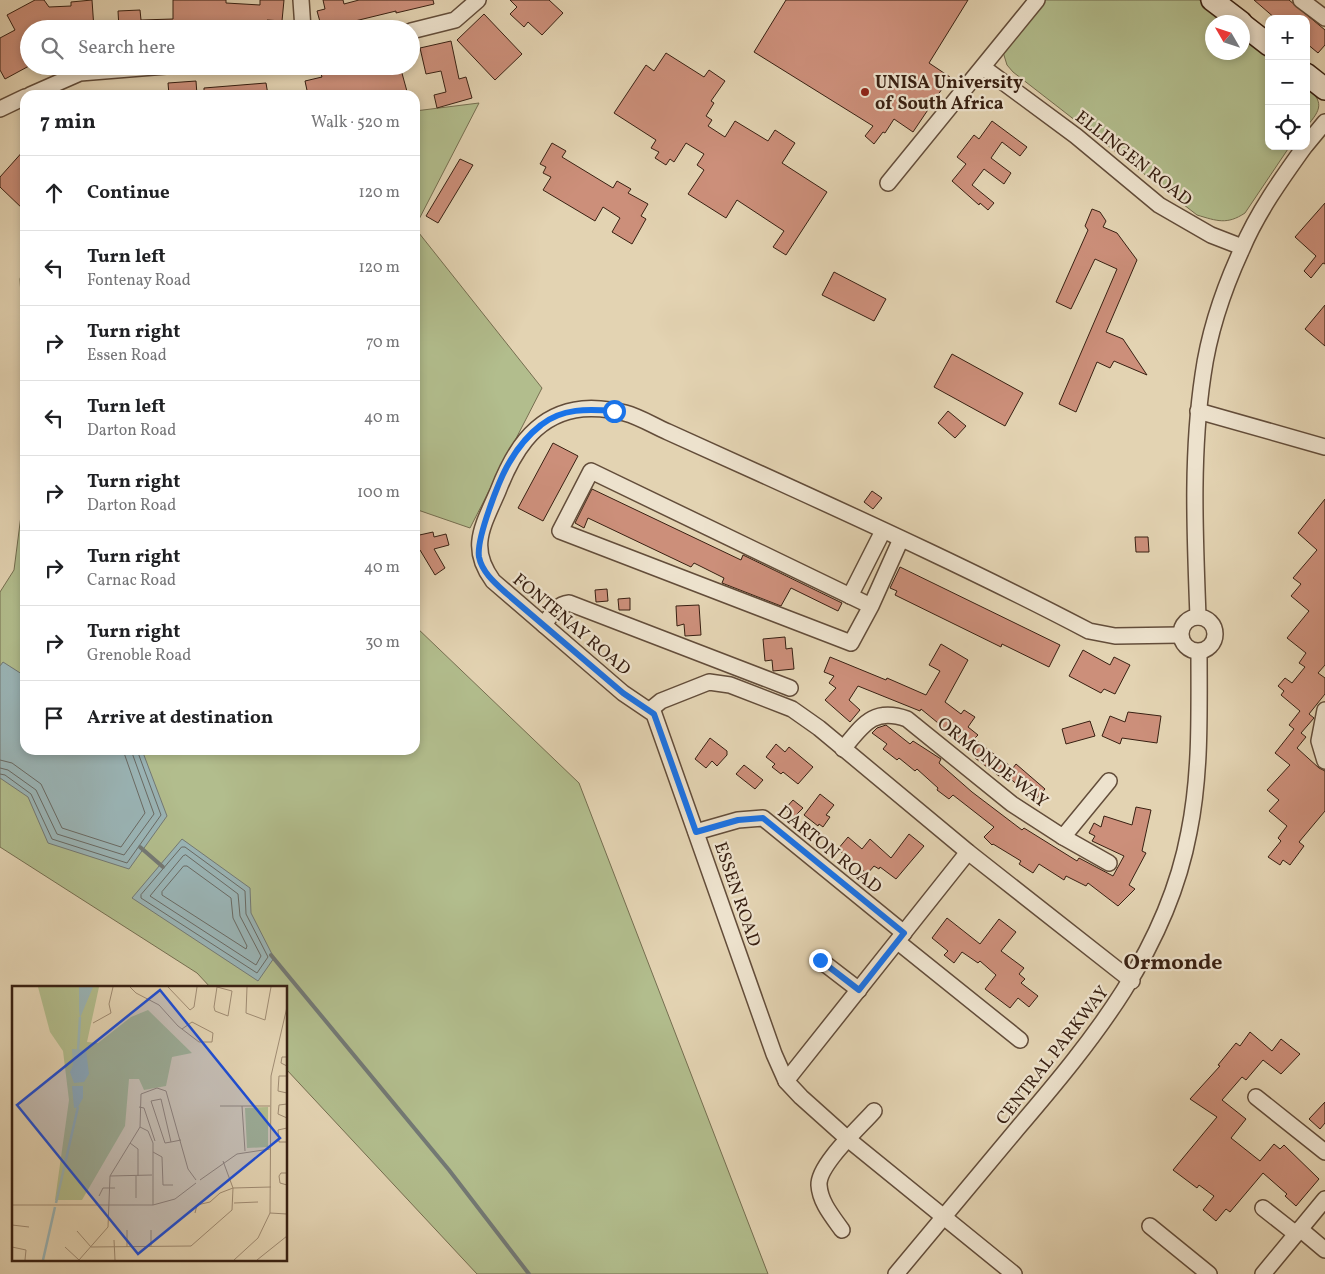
<!DOCTYPE html>
<html lang="en">
<head>
<meta charset="utf-8">
<style>
  body { margin:0; font-family:Vollkorn,serif; background:#f2f2f2; color:#202124 }
  .controls { position:absolute; right:15px; top:15px; display:grid; overflow:hidden; border-radius:10px; box-shadow:0 2px 8px #0003 }
  .controls button { width:45px; height:45px; display:grid; place-items:center; padding:0; border:0; border-bottom:1px solid #e0e0e0; background:#fff; color:#202124; font:25px sans-serif }
  .compass { position:absolute; left:1205px; top:15px; width:45px; height:45px; border-radius:50%; background:#fff; box-shadow:0 2px 8px #0003; rotate:309deg }
  .stop { position:absolute; width:15px; height:15px; margin:-11px; border:4px solid #1a73e8; border-radius:50%; background:#fff }
  .stop.end { background:#1a73e8; border-color:#fff; box-shadow:0 1px 5px #0008 }
  .list { margin:0; padding:0; list-style:none }
  h2 { display:flex; justify-content:space-between; align-items:center; height:65px; margin:0; padding:0 20px; font-size:21px }
  h2 small { font-size:16px; font-weight:400; color:#757577 }
  .list li { display:grid; grid-template-columns:32px 1fr auto; gap:15px; align-items:center; box-sizing:border-box; height:75px; padding:0 20px; border-top:1px solid #e0e0e0 }
  .list b { display:block; font-size:19px; white-space:nowrap }
  .list p { margin:0; font-size:16px; white-space:nowrap; color:#757577 }
  .list em { font-size:16px; font-style:normal; color:#757577 }
  .icon { flex:none; width:28px; height:28px; fill:none; stroke:currentColor; stroke-width:2; stroke-linecap:round; stroke-linejoin:round }
  .map { position:relative; flex:none; width:1325px; height:1274px; overflow:hidden }
  .search { position:absolute; background:#fff; box-shadow:0 2px 8px #0003; left:20px; top:20px; width:400px; height:55px; display:flex; align-items:center; gap:12px; box-sizing:border-box; padding:0 18px; border-radius:28px; color:#757577; font-size:19px }
  .panel { position:absolute; background:#fff; box-shadow:0 2px 8px #0003; left:20px; top:90px; width:400px; height:665px; border-radius:15px }
  .map>svg:first-child { display:block }
</style>
</head>
<body>
<div class="map">
<svg width="1325" height="1274" viewBox="0 0 1325 1274">
  <rect width="100%" height="100%" fill="#e3d3b2"/>
  <filter id="stains"><feTurbulence type="fractalNoise" baseFrequency=".004" numOctaves="4"/><feColorMatrix values="0 0 0 0 .2 0 0 0 0 .09 0 0 0 0 .02 0 0 0 .5 -.17"/></filter>
  <radialGradient id="worn" r=".72"><stop offset=".6" stop-color="#630" stop-opacity="0"/><stop offset="1" stop-color="#630" stop-opacity=".3"/></radialGradient>
  <g fill="#b2bd8d" stroke="#756e50">
    <path d="M 1042,0 L 1199,0 L 1226,22 L 1212,22 L 1212,52 L 1242,52 L 1243,35 L 1269,57 L 1269,146 L 1290,146 L 1245,213 C 1227,225 1217,221 1197,215 L 1013,72 L 1007,65 L 1003,52 Z"/>
    <path d="M 1306,86 C 1324,102 1322,109 1306,127 Z"/>
    <polygon points="479,103 415,227 415,111"/>
    <polygon points="415,228 542,388 470,528 415,509"/>
    <polygon points="25,262 25,750 415,750 415,626 579,783 768,1274 477,1274 286,1069 286,988 211,988 197,973 0,847 0,592 14,570 23,500 25,365 20,279"/>
  </g>
  <g fill="#9ab5b7" stroke="#737975">
    <polygon points="3,662 25,676 25,750 142,750 167,816 129,869 48,843 28,797 0,778 0,666"/>
    <polygon points="182,839 250,888 251,913 274,958 258,981 132,898"/>
  </g>
  <g fill="none" stroke-linecap="round" stroke-linejoin="round">
    <g stroke="#696a64" stroke-width="1">
      <polyline points="0,760 12,763 41,784 62,828 121,847 145,813 123,750"/>
      <polyline points="0,768 8,770 36,790 57,834 124,855 154,814 131,750"/>
      <polyline points="0,774 5,775 31,794 52,839 127,863 161,815 137,750"/>
      <polygon points="182,847 185,847 245,891 246,914 268,957 257,973 141,898 141,895"/>
      <polygon points="186,855 238,894 240,916 261,956 256,965 150,896 183,856"/>
      <polygon points="184,866 187,866 231,898 233,918 247,946 246,949 162,895 162,892"/>
    </g>
    <g stroke="#737975" stroke-width="4">
      <polyline points="140,847 163,867"/>
      <polyline points="271,955 449,1170 529,1274"/>
    </g>
  </g>
  <g fill="#cc8f7a" stroke="#382012">
    <polygon points="35,0 44,0 49,7 71,6 71,2 92,0 94,29 29,29 29,66 5,79 0,70 0,38 15,30 7,15"/>
    <polygon points="173,0 226,0 226,3 260,5 260,0 284,0 282,21 267,20 267,29 119,29 118,11 140,10 141,20 173,19"/>
    <polygon points="323,0 343,0 344,4 359,0 433,0 434,4 396,13 396,11 322,29 317,11 325,9"/>
    <polygon points="510,0 549,0 563,13 542,35 528,22 524,27 510,14 517,7"/>
    <polygon points="786,0 968,0 929,63 950,77 913,132 894,119 885,133 883,132 874,144 865,136 873,126 754,52"/>
    <polygon points="1254,0 1289,0 1325,30 1325,45 1318,53 1306,43 1306,19 1276,19"/>
    <polygon points="484,14 522,54 495,80 457,40"/>
    <polygon points="451,41 459,79 466,77 472,98 437,108 434,95 446,92 441,71 426,74 420,48"/>
    <polygon points="666,53 704,77 709,70 725,81 711,101 714,103 706,116 712,120 708,126 725,137 735,121 768,141 775,130 795,143 782,163 827,192 786,255 773,247 784,231 737,200 726,218 688,194 704,170 697,165 704,154 686,143 674,162 670,159 666,165 655,158 659,152 651,148 656,140 614,113 646,65 654,71"/>
    <polygon points="333,66 334,72 346,69 347,73 371,66 400,66 408,95 308,95 305,81 322,77 319,68"/>
    <polygon points="196,81 197,95 169,95 168,83"/>
    <polygon points="266,83 268,95 204,95 204,88"/>
    <polygon points="992,121 1027,147 1020,156 1002,142 991,158 1011,173 1004,184 984,169 972,185 994,203 988,210 980,203 979,205 952,181 966,164 957,157 974,135 979,139"/>
    <polygon points="552,143 566,151 562,157 613,188 617,181 631,189 628,193 648,204 641,216 646,219 632,244 612,232 620,218 603,207 595,221 543,190 551,177 543,173 546,167 540,164"/>
    <polygon points="25,149 25,211 0,187 0,177"/>
    <polygon points="460,159 473,165 438,223 426,216"/>
    <polygon points="1325,203 1325,264 1323,263 1311,278 1304,271 1316,256 1295,237"/>
    <polygon points="1092,209 1100,212 1106,221 1103,227 1117,233 1137,260 1106,332 1123,339 1147,375 1114,361 1110,368 1097,362 1076,412 1059,404 1117,269 1095,259 1071,309 1056,302 1088,230 1085,226"/>
    <polygon points="834,272 886,299 874,321 822,295"/>
    <polygon points="1325,305 1325,346 1305,329"/>
    <polygon points="952,354 1023,393 1005,426 934,387"/>
    <polygon points="948,411 966,426 955,438 938,423"/>
    <polygon points="553,443 578,456 543,521 518,508"/>
    <polygon points="592,489 741,560 743,555 842,603 838,611 791,588 781,606 722,583 724,578 694,563 691,567 588,518 584,528 575,523"/>
    <polygon points="872,491 882,498 873,509 864,502"/>
    <polygon points="1325,499 1325,665 1318,673 1325,678 1325,694 1309,714 1314,718 1301,733 1306,737 1297,748 1319,768 1325,771 1325,811 1299,842 1304,846 1290,865 1283,860 1280,865 1268,857 1281,841 1278,838 1287,826 1269,811 1279,800 1267,790 1290,765 1275,753 1294,729 1289,725 1300,711 1281,695 1284,691 1278,686 1285,678 1292,683 1305,667 1299,663 1306,653 1287,638 1309,611 1291,596 1301,584 1293,578 1317,550 1298,533"/>
    <polygon points="433,532 434,537 446,534 449,545 434,549 445,568 435,575 420,550 415,551 415,536"/>
    <polygon points="1135,537 1148,537 1149,552 1136,552"/>
    <polygon points="900,567 1060,645 1049,667 1002,644 1001,647 895,595 897,591 890,588"/>
    <polygon points="607,589 608,601 596,602 595,590"/>
    <polygon points="630,598 630,610 619,610 618,599"/>
    <polygon points="699,605 701,635 685,636 684,624 677,626 676,606"/>
    <polygon points="785,637 786,649 792,648 794,669 773,671 772,660 765,661 763,639"/>
    <polygon points="941,644 968,660 945,702 961,714 964,710 975,717 968,727 978,735 974,739 1013,768 1016,764 1045,789 1035,800 1006,775 1003,779 975,758 977,755 921,709 920,711 858,686 849,700 860,710 850,722 825,700 836,688 829,683 834,676 824,672 830,657 886,680 887,678 926,695 940,671 929,665"/>
    <polygon points="1083,650 1110,665 1114,657 1130,665 1115,694 1104,689 1101,693 1069,676"/>
    <polygon points="1128,712 1161,716 1157,743 1122,738 1120,744 1102,736 1110,716 1125,722"/>
    <polygon points="1090,721 1095,736 1066,744 1062,729"/>
    <polygon points="886,725 910,744 913,741 941,759 939,763 972,792 1022,830 1024,828 1077,861 1079,858 1113,876 1124,856 1092,841 1095,836 1089,833 1094,823 1101,827 1104,816 1132,825 1136,807 1151,810 1142,851 1146,853 1129,885 1135,889 1118,906 1088,883 1086,886 1066,876 1064,880 1039,864 1033,873 1019,864 1021,861 993,844 992,845 984,837 994,827 953,795 949,799 937,790 938,788 917,769 915,771 899,758 897,760 883,749 887,744 872,733 877,728"/>
    <polygon points="710,738 727,751 727,755 717,766 712,761 706,768 695,759"/>
    <polygon points="776,744 785,752 789,747 813,767 798,784 783,772 781,774 772,767 775,764 766,757"/>
    <polygon points="744,765 763,780 755,789 736,774"/>
    <polygon points="820,794 834,805 826,815 830,817 823,827 819,824 818,826 804,815"/>
    <polygon points="793,800 803,808 794,817 785,809"/>
    <polygon points="909,834 924,846 896,879 880,867 879,869 874,866 867,874 838,849 848,837 862,849 870,839 891,858"/>
    <polygon points="947,918 980,944 999,919 1016,932 1001,951 1024,968 1019,974 1025,979 1021,983 1038,996 1029,1007 1018,998 1010,1008 985,989 996,975 980,961 978,963 962,952 954,963 944,955 948,951 932,938"/>
    <polygon points="1250,1032 1272,1051 1281,1039 1300,1054 1281,1074 1263,1060 1246,1080 1242,1077 1222,1100 1246,1119 1231,1138 1260,1161 1274,1144 1280,1149 1284,1145 1319,1179 1296,1206 1285,1196 1287,1194 1263,1173 1230,1212 1226,1209 1216,1221 1203,1210 1214,1196 1199,1185 1197,1188 1173,1170 1217,1117 1190,1099 1220,1066 1218,1065 1236,1043 1240,1046"/>
    <polygon points="1325,1102 1325,1123 1320,1129 1309,1119"/>
  </g>
  <g fill="none" stroke-linecap="round" stroke-linejoin="round">
    <g stroke="#634d3a" stroke-width="18">
      <g id="street">
        <polyline points="301,0 303,29"/>
        <polyline points="1301,0 1325,18"/>
        <polyline points="411,31 455,20 478,0"/>
        <polyline points="984,68 1076,136 1159,205 1211,235 1242,247"/>
        <polyline points="30,95 80,73 166,66"/>
        <polyline points="0,109 25,97"/>
        <polyline points="1306,145 1325,122"/>
        <polyline points="888,183 1037,0"/>
        <polyline points="1198,411 1325,447"/>
        <polyline points="850,596 883,531"/>
        <polyline points="871,606 591,471 560,531 851,643 871,606 901,539"/>
        <circle cx="1198" cy="634" r="17"/>
        <path d="M 1198,617 C 1195,536 1191,455 1203,375 C 1209,332 1224,288 1242,249 C 1257,213 1282,178 1305,146"/>
        <path d="M 544,625 C 550,616 557,604 569,603 L 790,688"/>
        <polyline points="650,710 661,701 709,682 730,685 792,709 819,728 968,852 1132,981"/>
        <polyline points="1325,710 1319,741 1325,761"/>
        <path d="M 843,749 C 863,725 873,707 907,719 L 1012,804 L 1063,837 L 1109,781"/>
        <polyline points="696,832 738,820 763,818 904,933"/>
        <polyline points="1063,837 1109,863"/>
        <polyline points="898,942 1020,1040"/>
        <polyline points="820,960 859,990"/>
        <polyline points="786,1081 968,852"/>
        <polyline points="1256,1097 1325,1152"/>
        <polyline points="1263,1208 1296,1234"/>
        <polyline points="1150,1226 1209,1274"/>
        <polyline points="1300,1229 1325,1250"/>
        <path d="M 842,1230 C 832,1216 820,1202 819,1185 C 818,1165 860,1127 874,1111"/>
        <path d="M 896,1274 C 936,1226 977,1177 1017,1129 C 1093,1040 1167,950 1189,832 C 1201,773 1199,712 1199,652"/>
        <path d="M 1014,1274 L 849,1140 L 801,1097 L 786,1081 L 774,1054 L 654,714 L 623,693 L 493,581 C 468,547 483,526 498,491 C 512,455 532,418 575,410 C 590,407 611,409 625,413 C 640,417 654,426 668,432 C 699,446 730,460 761,474 C 871,524 982,575 1089,631 L 1115,636 L 1180,635"/>
        <polyline points="1263,1274 1325,1199"/>
      </g>
    </g>
    <g stroke="#382012" stroke-width="24">
      <g id="secondary">
        <polyline points="1212,0 1241,22"/>
        <polyline points="1242,24 1269,45"/>
        <polyline points="1306,74 1325,89"/>
      </g>
    </g>
    <use href="#street" stroke="#ede2cd" stroke-width="15"/>
    <use href="#secondary" stroke="#ede2cd" stroke-width="21"/>
  </g>
  <g fill="none" stroke-linecap="round" stroke-linejoin="round">
    <path stroke="#1a73e8" stroke-width="6" d="M 614,411 C 588,409 562,408 541,425 C 528,435 517,449 509,463 C 499,480 476,539 479,557 C 482,572 495,583 506,593 L 623,693 L 654,714 L 696,832 L 738,820 L 763,818 L 904,933 L 859,990 L 820,960"/>
  </g>
  <circle fill="#8f2418" stroke="#ede2cd" stroke-width="2" cx="865" cy="92" r="5"/>
  <g text-anchor="middle" stroke-width="4.5" stroke-linejoin="round" paint-order="stroke">
    <g font-size="18" font-weight="bold" fill="#382012" stroke="#ede2cd" text-anchor="start">
      <text x="875" y="88">UNISA University<tspan x="875" dy="21">of South Africa</tspan></text>
    </g>
    <g font-size="18" fill="#382012" stroke="#ede2cd">
      <text transform="translate(1134 158) rotate(38)" y="6">ELLINGEN ROAD</text>
      <text transform="translate(572 624) rotate(40)" y="6">FONTENAY ROAD</text>
      <text transform="translate(993 762) rotate(38)" y="6">ORMONDE WAY</text>
      <text transform="translate(830 849) rotate(39)" y="6">DARTON ROAD</text>
      <text transform="translate(738 894) rotate(71)" y="6">ESSEN ROAD</text>
      <text transform="translate(1052 1055) rotate(-52)" y="6">CENTRAL PARKWAY</text>
    </g>
    <g font-size="22" font-weight="bold" fill="#382012" stroke="#ede2cd">
      <text x="1173" y="969">Ormonde</text>
    </g>
  </g>
  <g transform="translate(12 986)">
    <rect width="275" height="275" fill="#e3d3b2"/>
    <path d="M 26,1 L 87,1 L 75,56 L 86,57 L 119,31 L 136,24 L 180,67 L 160,71 L 154,100 L 132,104 L 127,93 L 117,93 L 113,140 L 70,214 L 43,214 L 57,114 L 51,65 L 38,46 ZM 256,121 L 256,161 L 235,162 L 233,122 Z" fill="#b2bd8d"/>
    <path d="M 67,1 L 81,1 L 68,32 L 67,24 ZM 60,63 L 74,64 L 77,88 L 72,96 L 62,97 L 58,86 L 61,79 ZM 60,100 L 71,100 L 71,112 L 66,121 L 62,122 Z" fill="#9ab5b7"/>
    <path fill="none" stroke="#9ab5b7" stroke-width="2.5" d="M 66,65 L 68,31M 44,217 L 66,121M 31,274 L 43,221"/>
    <path fill="none" stroke="#9f8b72" stroke-width="1" d="M 118,1 L 124,7 L 147,19 L 166,40 L 187,56 L 200,56 L 201,47 L 180,36 L 170,43M 156,1 L 178,24 L 182,21 L 185,1M 205,1 L 220,5 L 216,30 L 203,25 L 202,21 L 205,1M 235,1 L 234,27 L 253,34 L 259,1M 81,37 L 99,27 L 97,18 L 101,1M 275,71 L 270,71 L 269,77 L 275,80M 275,90 L 267,90 L 266,105 L 275,107M 275,118 L 267,119 L 266,128 L 275,132M 208,120 L 258,120M 230,120 L 233,165M 127,121 L 132,122 L 143,155M 128,141 L 129,108 L 145,102 L 154,105 L 176,183 L 184,194M 128,141 L 136,145 L 141,157 L 141,219M 275,142 L 266,144 L 267,156 L 275,156M 159,156 L 149,113 L 139,115 L 153,157 L 159,156 L 169,154M 118,157 L 126,163 L 126,190M 141,166 L 150,171 L 151,199 L 161,199M 275,187 L 269,187 L 267,190 L 268,197 L 275,199M 98,190 L 140,189M 124,190 L 124,212M 188,194 L 225,168 L 258,163M 87,210 L 91,202 L 103,202M 222,217 L 246,216M 0,219 L 141,219 L 163,213 L 184,197M 183,227 L 185,219 L 198,216 L 208,207 L 221,202 L 259,201M 258,227 L 275,228M 0,239 L 17,241M 139,244 L 139,261M 65,245 L 79,261 L 179,260 L 220,224 L 221,202 L 211,175M 102,254 L 103,274M 0,261 L 14,264 L 13,274M 53,261 L 67,274M 115,261 L 115,244M 67,274 L 96,241 L 98,190 L 128,141M 222,274 L 246,252 L 258,227 L 259,90 L 275,21M 245,274 L 275,250"/>
    <path fill="#1d4ed8" fill-opacity="0.15" stroke="#1d4ed8" stroke-width="2.5" d="M 148,4 L 268,152 L 126,268 L 5,119 Z"/>
    <rect width="275" height="275" fill="none" stroke="#382012" stroke-width="2.5"/>
  </g>
  <rect width="100%" height="100%" filter="url(#stains)"/>
  <rect width="100%" height="100%" fill="url(#worn)"/>
</svg>
<div class="controls">
<button>+</button>
<button>−</button>
<button><svg class="icon" aria-label="locate" viewBox="0 0 24 24"><circle cx="12" cy="12" r="6"/><path d="M12 2v4M12 18v4M2 12h4M18 12h4"/></svg></button>
</div>
<svg class="compass" viewBox="-18 -18 36 36"><path d="M0-13l5 13h-10z" fill="#e53935"/><path d="M0 13l5-13h-10z" fill="#757577"/></svg>
<div class="stop" style="left:614px;top:411px"></div>
<div class="stop end" style="left:820px;top:960px"></div>
<div class="search"><svg class="icon" aria-label="search" viewBox="0 0 24 24"><circle cx="10" cy="10" r="6"/><path d="M15 15l6 6"/></svg>Search here</div>
<section class="panel">
<h2>7 min<small>Walk · 520 m</small></h2>
<ul class="list">
<li><svg class="icon" aria-label="ahead" viewBox="0 0 24 24"><path d="M12 20V5M6 11l6-6 6 6"/></svg><div><b>Continue</b></div><em>120 m</em></li>
<li><svg class="icon" aria-label="left" viewBox="0 0 24 24"><path d="M17 20v-9H6M10 6l-5 5 5 5"/></svg><div><b>Turn left</b><p>Fontenay Road</p></div><em>120 m</em></li>
<li><svg class="icon" aria-label="right" viewBox="0 0 24 24"><path d="M7 20v-9h11M14 6l5 5-5 5"/></svg><div><b>Turn right</b><p>Essen Road</p></div><em>70 m</em></li>
<li><svg class="icon" aria-label="left" viewBox="0 0 24 24"><path d="M17 20v-9H6M10 6l-5 5 5 5"/></svg><div><b>Turn left</b><p>Darton Road</p></div><em>40 m</em></li>
<li><svg class="icon" aria-label="right" viewBox="0 0 24 24"><path d="M7 20v-9h11M14 6l5 5-5 5"/></svg><div><b>Turn right</b><p>Darton Road</p></div><em>100 m</em></li>
<li><svg class="icon" aria-label="right" viewBox="0 0 24 24"><path d="M7 20v-9h11M14 6l5 5-5 5"/></svg><div><b>Turn right</b><p>Carnac Road</p></div><em>40 m</em></li>
<li><svg class="icon" aria-label="right" viewBox="0 0 24 24"><path d="M7 20v-9h11M14 6l5 5-5 5"/></svg><div><b>Turn right</b><p>Grenoble Road</p></div><em>30 m</em></li>
<li><svg class="icon" aria-label="arrive" viewBox="0 0 24 24"><path d="M6 21V4h12l-3 4 3 4H6"/></svg><div><b>Arrive at destination</b></div></li>
</ul>
</section>
</div>
</body>
</html>
